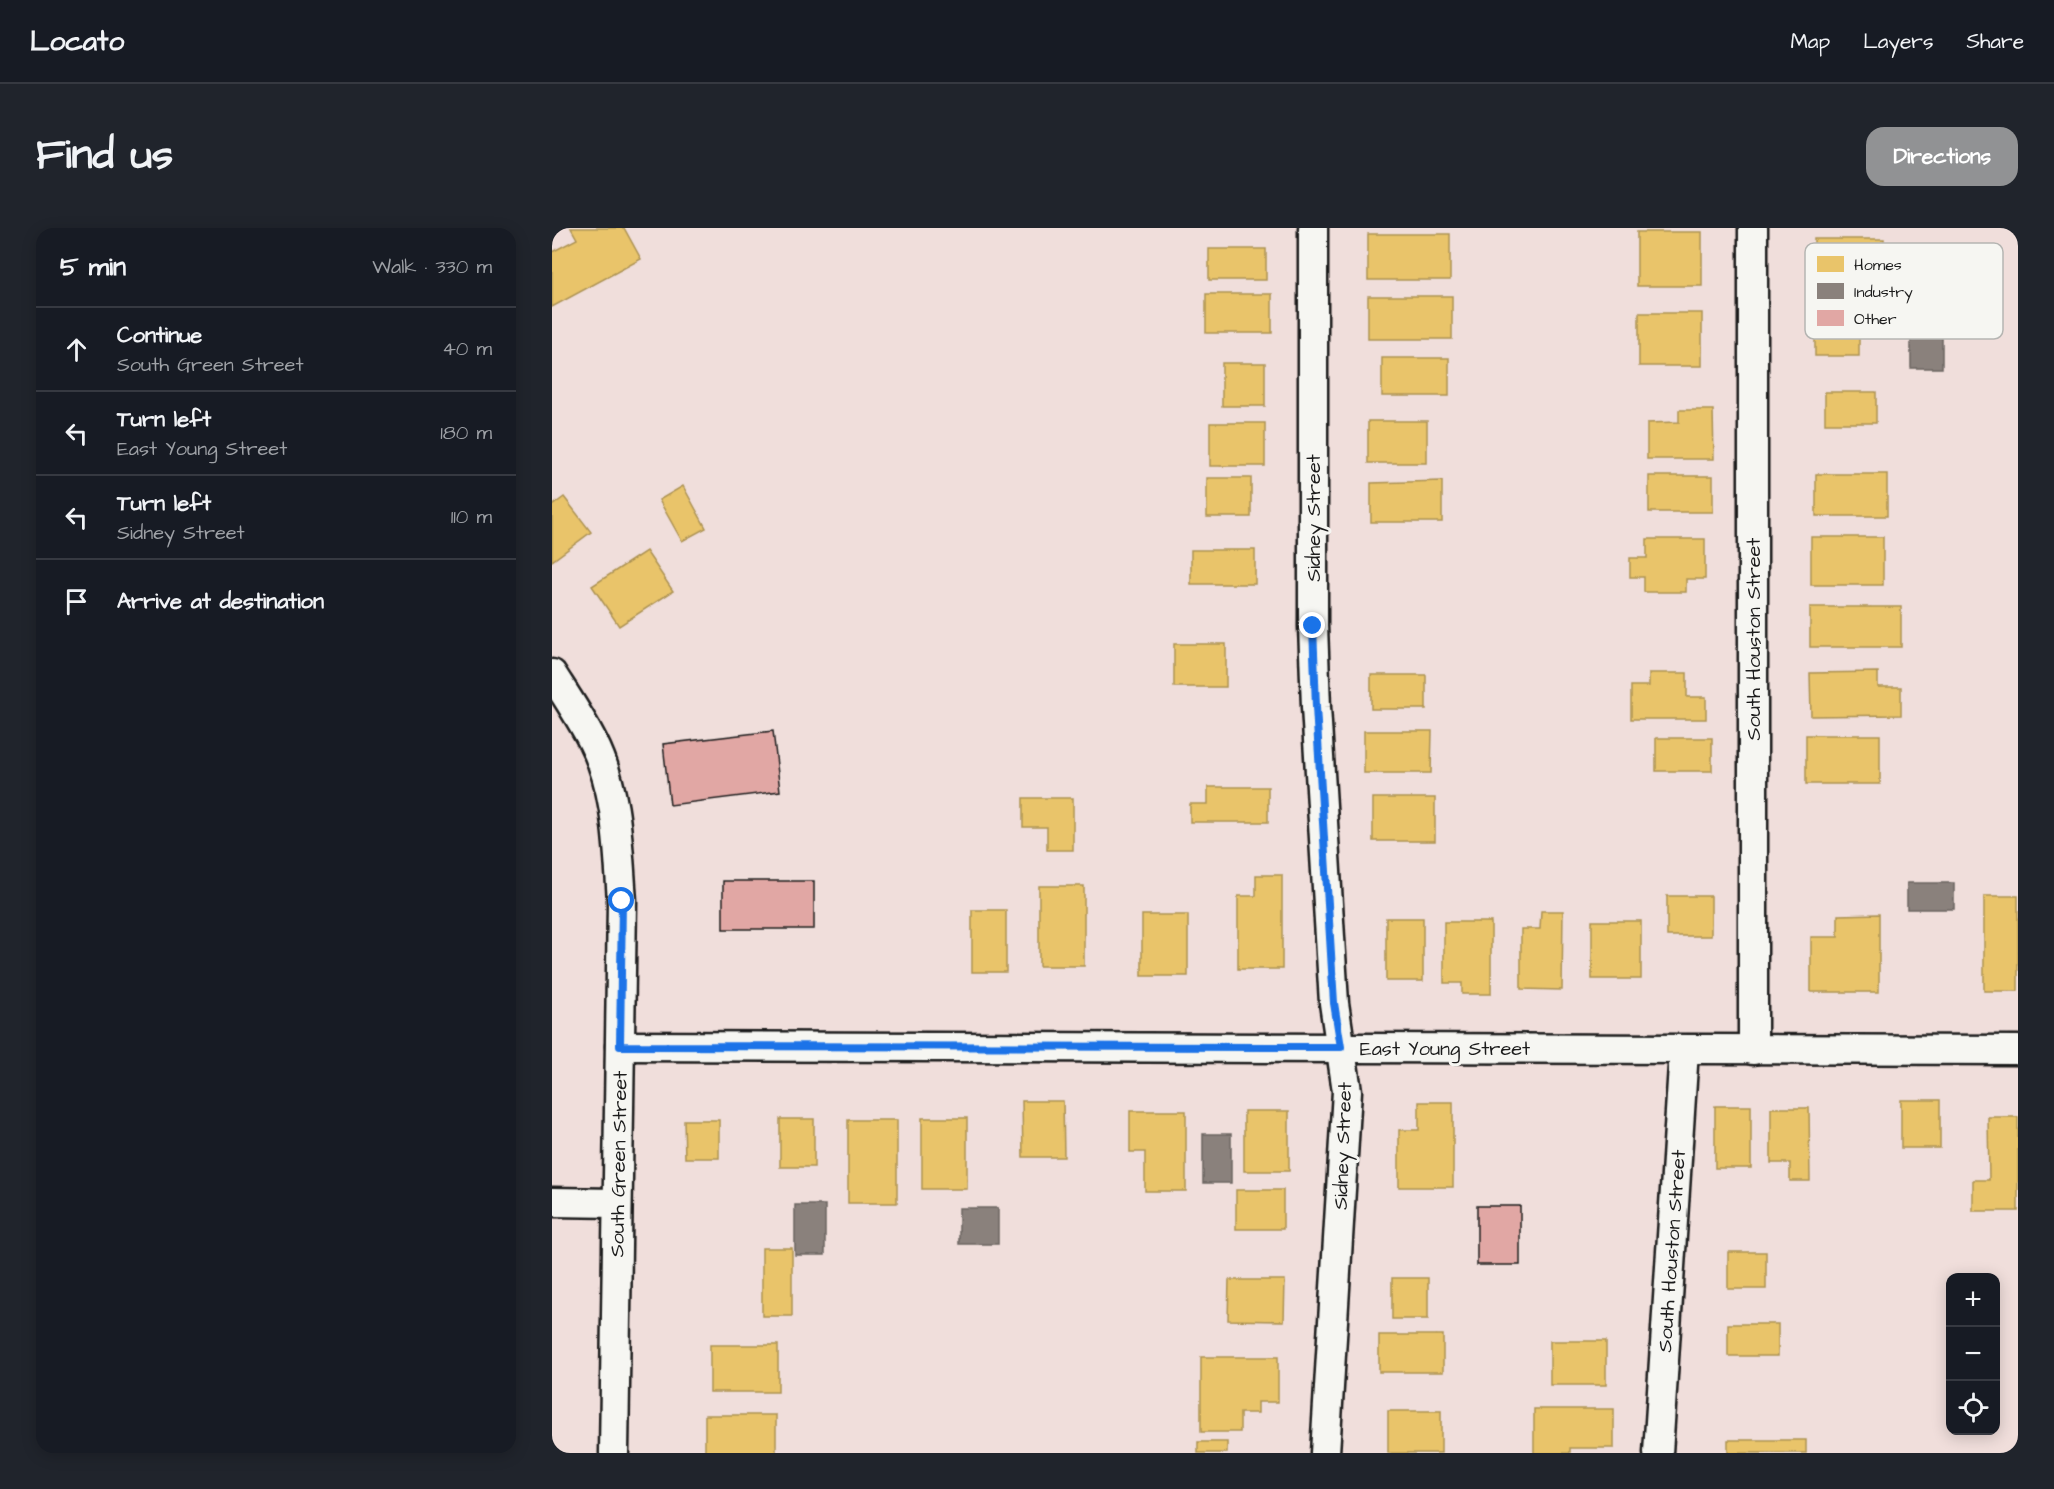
<!DOCTYPE html>
<html lang="en">
<head>
<meta charset="utf-8">
<style>
  body { margin:0; font-family:"Architects Daughter",sans-serif; background:#20242c; color:#f1f3f6 }
  .controls { position:absolute; right:18px; bottom:18px; display:grid; overflow:hidden; border-radius:12px; box-shadow:0 3px 15px #0003 }
  .controls button { width:54px; height:54px; display:grid; place-items:center; padding:0; border:0; border-bottom:2px solid #363941; background:#171b24; color:#f1f3f6; font:30px sans-serif }
  .stop { position:absolute; width:18px; height:18px; margin:-14px; border:4px solid #1a73e8; border-radius:50%; background:#fff }
  .stop.end { background:#1a73e8; border-color:#fff; box-shadow:0 2px 6px #0008 }
  .list { margin:0; padding:0; list-style:none }
  h2 { display:flex; justify-content:space-between; align-items:center; height:78px; margin:0; padding:0 24px; font-size:26px }
  h2 small { font-size:20px; font-weight:400; color:#9ea1a6 }
  .list li { display:grid; grid-template-columns:39px 1fr auto; gap:18px; align-items:center; box-sizing:border-box; height:84px; padding:0 24px; border-top:2px solid #363941 }
  .list b { display:block; font-size:22px; white-space:nowrap }
  .list p { margin:0; font-size:20px; white-space:nowrap; color:#9ea1a6 }
  .list em { font-size:20px; font-style:normal; color:#9ea1a6 }
  .icon { flex:none; width:33px; height:33px; fill:none; stroke:currentColor; stroke-width:2; stroke-linecap:round; stroke-linejoin:round }
  .map { position:relative; flex:none; width:1466px; height:1225px; overflow:hidden; border-radius:18px }
  header { display:flex; align-items:center; gap:36px; box-sizing:border-box; height:84px; padding:0 30px; background:#171b24; border-bottom:2px solid #363941 }
  header strong { font-size:28px }
  nav { display:flex; gap:33px; margin-inline-start:auto; font-size:21px }
  .intro { display:flex; align-items:center; justify-content:space-between; box-sizing:border-box; height:144px; padding:0 36px }
  h1 { margin:0; font-size:42px }
  .button { padding:15px 27px; border-radius:18px; background:#919294; color:#fff; font-size:21px; font-weight:700 }
  main { display:flex; gap:36px; padding:0 36px }
  aside { flex:1; background:#171b24; border-radius:18px; box-shadow:0 3px 15px #0003 }
  .map>svg:first-child { display:block }
</style>
</head>
<body>
<header>
<strong>Locato</strong>
<nav><a>Map</a><a>Layers</a><a>Share</a></nav>
</header>
<div class="intro"><h1>Find us</h1><a class="button">Directions</a></div>
<main>
<aside>
<h2>5 min<small>Walk · 330 m</small></h2>
<ul class="list">
<li><svg class="icon" aria-label="ahead" viewBox="0 0 24 24"><path d="M12 20V5M6 11l6-6 6 6"/></svg><div><b>Continue</b><p>South Green Street</p></div><em>40 m</em></li>
<li><svg class="icon" aria-label="left" viewBox="0 0 24 24"><path d="M17 20v-9H6M10 6l-5 5 5 5"/></svg><div><b>Turn left</b><p>East Young Street</p></div><em>180 m</em></li>
<li><svg class="icon" aria-label="left" viewBox="0 0 24 24"><path d="M17 20v-9H6M10 6l-5 5 5 5"/></svg><div><b>Turn left</b><p>Sidney Street</p></div><em>110 m</em></li>
<li><svg class="icon" aria-label="arrive" viewBox="0 0 24 24"><path d="M6 21V4h12l-3 4 3 4H6"/></svg><div><b>Arrive at destination</b></div></li>
</ul>
</aside>
<div class="map">
<svg width="1466" height="1225" viewBox="0 0 1466 1225">
  <rect width="100%" height="100%" fill="#f0dedb"/>
  <filter id="ink" filterUnits="userSpaceOnUse"><feTurbulence type="fractalNoise" baseFrequency=".0167" numOctaves="2"/><feDisplacementMap in="SourceGraphic" scale="12" xChannelSelector="R" yChannelSelector="G"/><feConvolveMatrix kernelMatrix="1 2 1 2 8 2 1 2 1" color-interpolation-filters="sRGB"/></filter>
  <g filter="url(#ink)">
    <g fill="#e9c46a" stroke="#ac9253" stroke-width="1.5">
      <polygon points="19,0 72,0 89,31 0,79 0,24 25,11"/>
      <rect x="1085" y="4" width="65" height="54"/>
      <rect x="816" y="6" width="82" height="46"/>
      <rect x="1262" y="11" width="70" height="42"/>
      <rect x="657" y="21" width="57" height="31"/>
      <rect x="654" y="66" width="66" height="39"/>
      <rect x="816" y="68" width="84" height="43"/>
      <rect x="1087" y="85" width="63" height="53"/>
      <rect x="1263" y="85" width="44" height="43"/>
      <rect x="830" y="130" width="67" height="38"/>
      <rect x="670" y="135" width="43" height="43"/>
      <rect x="1273" y="164" width="51" height="31"/>
      <polygon points="1127,182 1161,182 1162,231 1095,231 1095,195 1127,194"/>
      <rect x="816" y="193" width="59" height="42"/>
      <rect x="658" y="195" width="55" height="43"/>
      <rect x="1264" y="246" width="71" height="42"/>
      <rect x="1097" y="248" width="64" height="36"/>
      <rect x="655" y="250" width="44" height="39"/>
      <polygon points="890,253 890,294 819,294 819,255"/>
      <polygon points="131,258 154,300 130,313 107,272"/>
      <polygon points="12,269 39,304 0,333 0,278"/>
      <rect x="1259" y="309" width="72" height="48"/>
      <polygon points="1095,311 1153,311 1153,351 1134,351 1134,364 1092,364 1092,349 1078,349 1078,330 1095,330"/>
      <rect x="639" y="322" width="64" height="34"/>
      <polygon points="94,323 121,363 67,398 40,358"/>
      <rect x="1258" y="379" width="91" height="40"/>
      <rect x="622" y="416" width="52" height="43"/>
      <polygon points="1326,444 1326,459 1349,459 1349,487 1259,488 1258,445"/>
      <polygon points="1097,445 1135,445 1135,469 1154,469 1154,491 1079,491 1079,458 1097,458"/>
      <rect x="819" y="447" width="55" height="34"/>
      <polygon points="812,503 880,503 879,545 812,545"/>
      <rect x="1254" y="507" width="74" height="49"/>
      <rect x="1104" y="510" width="56" height="33"/>
      <polygon points="656,559 716,559 716,594 638,594 638,576 656,576"/>
      <polygon points="471,570 521,570 521,622 495,622 495,599 471,599"/>
      <rect x="821" y="570" width="62" height="43"/>
      <polygon points="704,647 730,647 730,741 686,741 686,668 704,668"/>
      <rect x="487" y="658" width="45" height="80"/>
      <rect x="1115" y="668" width="44" height="40"/>
      <rect x="1432" y="668" width="34" height="95"/>
      <rect x="420" y="682" width="34" height="62"/>
      <polygon points="989,683 1011,683 1010,762 969,761 969,701 988,701"/>
      <polygon points="1327,686 1327,764 1259,764 1259,709 1286,709 1286,687"/>
      <rect x="590" y="687" width="46" height="61"/>
      <rect x="834" y="690" width="37" height="63"/>
      <rect x="1040" y="693" width="49" height="58"/>
      <polygon points="892,694 939,694 939,766 910,766 910,755 892,755"/>
      <rect x="1349" y="872" width="39" height="48"/>
      <polygon points="470,873 511,873 512,929 471,929"/>
      <polygon points="867,874 901,874 901,959 847,959 847,902 867,902"/>
      <rect x="1163" y="878" width="36" height="62"/>
      <polygon points="1219,880 1257,880 1258,953 1238,953 1238,935 1219,935"/>
      <polygon points="578,883 634,883 634,963 593,963 593,924 578,924"/>
      <rect x="692" y="883" width="45" height="60"/>
      <polygon points="1436,889 1466,889 1466,983 1421,983 1421,952 1437,952"/>
      <rect x="370" y="890" width="45" height="71"/>
      <rect x="228" y="891" width="34" height="48"/>
      <polygon points="132,892 167,892 167,930 133,930"/>
      <rect x="296" y="892" width="49" height="83"/>
      <rect x="684" y="962" width="47" height="39"/>
      <rect x="210" y="1020" width="30" height="68"/>
      <rect x="1176" y="1024" width="38" height="37"/>
      <rect x="840" y="1050" width="36" height="41"/>
      <polygon points="677,1052 733,1052 732,1093 676,1092"/>
      <rect x="1176" y="1096" width="50" height="32"/>
      <rect x="827" y="1107" width="64" height="37"/>
      <rect x="998" y="1113" width="56" height="44"/>
      <rect x="158" y="1117" width="68" height="47"/>
      <polygon points="649,1129 726,1129 726,1174 706,1174 706,1185 688,1185 688,1204 649,1204"/>
      <polygon points="982,1181 1062,1181 1062,1220 1018,1220 1018,1225 982,1225"/>
      <rect x="836" y="1183" width="53" height="42"/>
      <rect x="153" y="1187" width="71" height="38"/>
      <rect x="1176" y="1212" width="78" height="13"/>
      <rect x="646" y="1214" width="29" height="11"/>
    </g>
    <g fill="#8a817c" stroke="#69635f" stroke-width="1.5">
      <rect x="1359" y="108" width="31" height="32"/>
      <rect x="1355" y="655" width="47" height="26"/>
      <rect x="651" y="906" width="28" height="49"/>
      <rect x="243" y="977" width="30" height="50"/>
      <rect x="407" y="980" width="39" height="36"/>
    </g>
    <g fill="#e1a7a4" stroke="#1c1c1c" stroke-width="1.5">
      <polygon points="221,503 228,563 118,577 111,516"/>
      <rect x="171" y="653" width="91" height="48"/>
      <rect x="925" y="978" width="43" height="59"/>
    </g>
    <g fill="none" stroke-linecap="round" stroke-linejoin="round">
      <g stroke="#1c1c1c" stroke-width="33">
        <g id="minor">
          <polyline points="761,0 761,398 764,479 782,775 795,863 773,1225"/>
          <polyline points="1201,0 1201,822"/>
          <path d="M 0,446 C 14,468 29,490 41,514 C 66,563 66,619 70,673 L 62,1225"/>
          <polyline points="68,818 1466,822"/>
          <polyline points="0,974 65,975"/>
          <polyline points="1106,1225 1132,822"/>
        </g>
      </g>
      <use href="#minor" stroke="#f6f6f2" stroke-width="28"/>
    </g>
  </g>
  <g fill="none" stroke-linecap="round" stroke-linejoin="round" filter="url(#ink)">
    <polyline stroke="#1a73e8" stroke-width="8" points="70,673 68,818 789,819 782,775 764,479 761,398"/>
  </g>
  <g text-anchor="middle" stroke-width="6" stroke-linejoin="round" paint-order="stroke">
    <g font-size="20" fill="#1c1c1c" stroke="#f6f6f2">
      <text transform="translate(761 290) rotate(-90)" y="7">Sidney Street</text>
      <text transform="translate(1201 411) rotate(-90)" y="7">South Houston Street</text>
      <text x="893" y="827">East Young Street</text>
      <text transform="translate(790 918) rotate(-88)" y="7">Sidney Street</text>
      <text transform="translate(66 936) rotate(-89)" y="7">South Green Street</text>
      <text transform="translate(1119 1023) rotate(-86)" y="7">South Houston Street</text>
    </g>
  </g>
  <rect x="1253" y="15" width="198" height="96" rx="9" fill="#f6f6f2" stroke="#b5b5b2" stroke-width="1.5"/>
  <rect x="1265" y="28" width="27" height="16" fill="#e9c46a"/>
  <rect x="1265" y="55" width="27" height="16" fill="#8a817c"/>
  <rect x="1265" y="82" width="27" height="16" fill="#e1a7a4"/>
  <g font-size="16" fill="#1c1c1c">
    <text x="1302" y="42">Homes</text>
    <text x="1302" y="69">Industry</text>
    <text x="1302" y="96">Other</text>
  </g>
</svg>
<div class="controls">
<button>+</button>
<button>−</button>
<button><svg class="icon" aria-label="locate" viewBox="0 0 24 24"><circle cx="12" cy="12" r="6"/><path d="M12 2v4M12 18v4M2 12h4M18 12h4"/></svg></button>
</div>
<div class="stop" style="left:70px;top:673px"></div>
<div class="stop end" style="left:761px;top:398px"></div>
</div>
</main>
</body>
</html>
